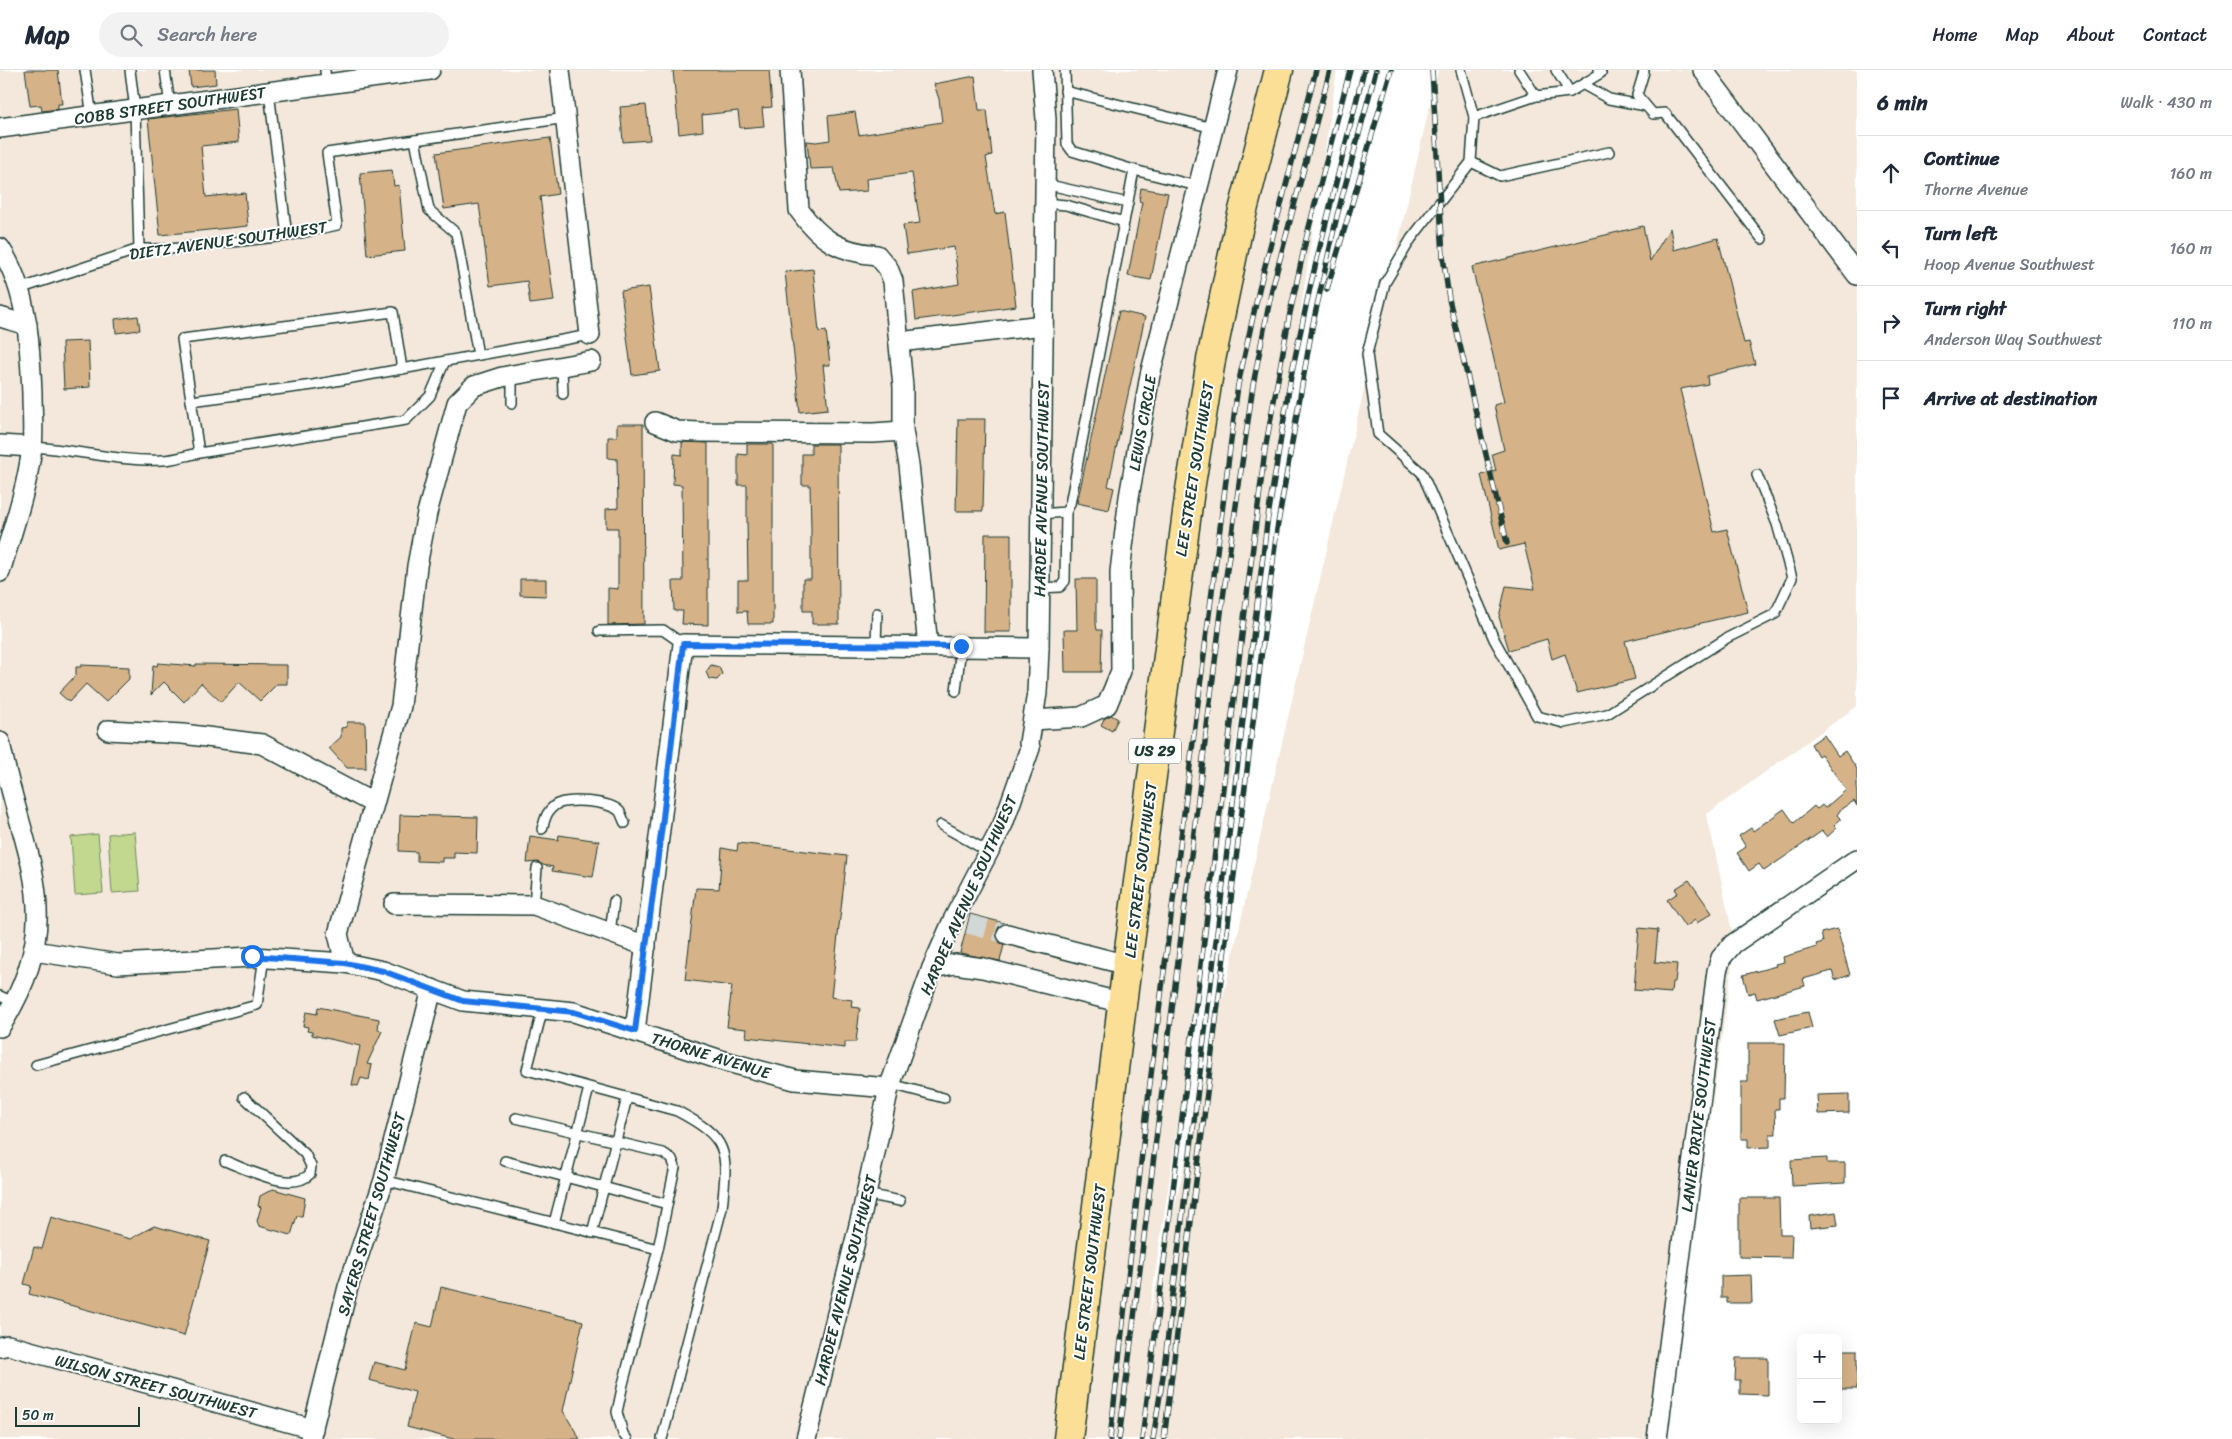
<!DOCTYPE html>
<html lang="en">
<head>
<meta charset="utf-8">
<style>
  body { margin:0; font-family:Sriracha,sans-serif; background:#f2f2f3; color:#1f2937 }
  .controls { position:absolute; right:15px; bottom:15px; display:grid; overflow:hidden; border-radius:8px; box-shadow:0 5px 20px #0002 }
  .controls button { width:45px; height:45px; display:grid; place-items:center; padding:0; border:0; border-bottom:1px solid #e0e1e3; background:#fff; color:#1f2937; font:25px sans-serif }
  .scale { position:absolute; left:15px; bottom:12px; width:125px; box-sizing:border-box; padding-left:5px; border:2px solid #1f3d34; border-top:0; font-size:14px; line-height:18px; white-space:nowrap; color:#1f3d34; -webkit-text-stroke:4px #fff; paint-order:stroke }
  .stop { position:absolute; width:15px; height:15px; margin:-11px; border:4px solid #1a73e8; border-radius:50%; background:#fff }
  .stop.end { background:#1a73e8; border-color:#fff; box-shadow:0 1px 5px #0008 }
  .list { margin:0; padding:0; list-style:none }
  h2 { display:flex; justify-content:space-between; align-items:center; height:65px; margin:0; padding:0 20px; font-size:21px }
  h2 small { font-size:16px; font-weight:400; color:#747a83 }
  .list li { display:grid; grid-template-columns:32px 1fr auto; gap:15px; align-items:center; box-sizing:border-box; height:75px; padding:0 20px; border-top:1px solid #e0e1e3 }
  .list b { display:block; font-size:19px; white-space:nowrap }
  .list p { margin:0; font-size:16px; white-space:nowrap; color:#747a83 }
  .list em { font-size:16px; font-style:normal; color:#747a83 }
  .icon { flex:none; width:28px; height:28px; fill:none; stroke:currentColor; stroke-width:2; stroke-linecap:round; stroke-linejoin:round }
  .map { position:relative; flex:none; width:1857px; height:1369px; overflow:hidden }
  header { display:flex; align-items:center; gap:30px; box-sizing:border-box; height:70px; padding:0 25px; background:#fff; border-bottom:1px solid #e0e1e3 }
  header strong { font-size:24px }
  nav { display:flex; gap:28px; margin-inline-start:auto; font-size:18px }
  .search { width:350px; height:45px; background:#f2f2f3; display:flex; align-items:center; gap:12px; box-sizing:border-box; padding:0 18px; border-radius:28px; color:#747a83; font-size:19px }
  main { display:flex }
  aside { flex:1; background:#fff }
  .map>svg:first-child { display:block }
</style>
</head>
<body>
<header>
<strong>Map</strong>
<div class="search"><svg class="icon" aria-label="search" viewBox="0 0 24 24"><circle cx="10" cy="10" r="6"/><path d="M15 15l6 6"/></svg>Search here</div>
<nav><a>Home</a><a>Map</a><a>About</a><a>Contact</a></nav>
</header>
<main>
<div class="map">
<svg width="1857" height="1369" viewBox="0 0 1857 1369">
  <rect width="100%" height="100%" fill="#fff"/>
  <filter id="ink" filterUnits="userSpaceOnUse"><feTurbulence type="fractalNoise" baseFrequency=".02" numOctaves="2"/><feDisplacementMap in="SourceGraphic" scale="10" xChannelSelector="R" yChannelSelector="G"/><feConvolveMatrix kernelMatrix="1 2 1 2 8 2 1 2 1" color-interpolation-filters="sRGB"/></filter>
  <g filter="url(#ink)">
    <polygon fill="#f3e8db" points="0,0 1337,0 1148,1251 1438,0 1857,0 1857,636 1707,744 1735,875 1664,1369 0,1369"/>
    <g fill="#c1d88e" stroke="#708a61">
      <polygon points="135,762 140,821 112,823 108,764"/>
      <polygon points="98,764 103,823 75,825 71,767"/>
    </g>
    <g fill="#d6b288" stroke="#1f3d34">
      <polygon points="25,0 58,0 62,34 58,34 58,39 42,41 41,35 30,36"/>
      <polygon points="189,0 215,0 216,14 191,17"/>
      <polygon points="673,0 769,0 772,37 762,38 764,56 740,58 738,41 702,45 703,61 679,64"/>
      <polygon points="975,6 979,40 987,40 992,85 986,87 995,144 1005,142 1016,236 916,250 913,222 959,214 954,177 907,184 903,155 920,153 912,103 866,109 867,121 839,123 834,98 810,99 807,71 816,72 830,70 828,46 855,42 859,65 942,52 939,29 934,14"/>
      <polygon points="646,35 650,70 623,72 620,37"/>
      <polygon points="236,39 239,72 201,76 206,127 245,123 248,156 160,165 148,49"/>
      <polygon points="550,68 558,124 540,127 554,231 530,234 527,211 490,216 479,134 444,139 436,83"/>
      <polygon points="392,100 394,116 399,115 405,181 367,185 360,103"/>
      <polygon points="1141,118 1168,123 1151,210 1128,206 1142,132 1139,131"/>
      <polygon points="1643,156 1650,191 1670,158 1674,180 1718,168 1744,273 1749,272 1755,294 1707,306 1708,314 1680,319 1714,462 1727,459 1748,542 1625,571 1635,609 1577,623 1565,584 1552,589 1547,569 1509,580 1499,547 1506,516 1535,519 1524,474 1499,480 1481,405 1496,401 1492,384 1504,380 1494,335 1504,332 1472,197"/>
      <polygon points="813,199 819,262 826,261 830,295 823,295 828,339 800,342 785,202"/>
      <polygon points="649,217 660,301 632,305 621,221"/>
      <polygon points="1119,241 1145,247 1108,416 1114,418 1109,440 1077,433"/>
      <polygon points="138,246 140,260 116,263 115,249"/>
      <polygon points="88,271 90,317 64,319 62,272"/>
      <polygon points="958,349 985,349 983,441 956,441"/>
      <polygon points="617,354 643,354 644,554 608,555 608,518 618,519 618,458 606,458 606,439 618,438 617,389 608,388 608,367 617,367"/>
      <polygon points="682,372 708,373 708,555 682,554 683,541 674,541 673,511 683,511 682,415 673,414 674,384 682,385"/>
      <polygon points="747,374 773,374 773,554 748,554 747,541 738,542 738,510 748,510 747,449 747,415 738,415 738,384 747,385"/>
      <polygon points="811,374 838,374 839,554 812,554 812,541 803,541 803,509 811,509 811,459 810,415 802,415 802,384 811,384"/>
      <polygon points="985,464 1011,464 1011,562 984,562"/>
      <polygon points="520,509 546,509 546,526 520,525"/>
      <polygon points="1076,509 1096,509 1096,554 1097,560 1102,560 1101,602 1065,602 1064,560 1077,560"/>
      <polygon points="158,593 196,596 196,594 287,595 287,614 277,614 260,631 239,612 221,632 201,613 184,632 164,612 151,625 153,595 157,596"/>
      <polygon points="81,595 129,597 129,609 106,632 86,614 69,632 59,623 76,605 76,597 81,597"/>
      <polygon points="711,595 719,597 722,604 717,610 709,609 706,602"/>
      <polygon points="1111,645 1118,649 1112,661 1101,655 1104,649"/>
      <polygon points="347,652 365,652 366,698 347,698 329,678 341,667 341,658 347,657"/>
      <polygon points="1824,665 1838,686 1845,681 1857,699 1857,736 1854,731 1841,739 1837,745 1841,749 1834,755 1837,758 1827,767 1822,761 1764,801 1759,794 1749,801 1737,783 1746,777 1739,766 1751,758 1753,761 1784,739 1794,753 1814,736 1817,739 1822,735 1825,738 1846,720 1821,684 1818,686 1811,674"/>
      <polygon points="400,745 478,747 477,783 454,782 454,788 442,788 442,792 417,791 417,782 399,781"/>
      <polygon points="559,765 599,771 593,807 552,801 553,797 543,795 538,792 527,793 530,766 558,770"/>
      <polygon points="738,773 847,786 831,927 852,930 851,937 860,938 856,972 845,972 845,978 746,967 747,959 727,957 732,916 685,910 696,818 719,819 722,778 737,781"/>
      <polygon points="1689,810 1712,843 1697,853 1695,850 1685,857 1667,830 1678,823 1675,819"/>
      <polygon points="970,844 1004,853 999,857 996,862 999,872 1004,875 1000,891 960,883"/>
      <polygon points="1639,858 1658,860 1655,892 1677,894 1675,912 1672,912 1671,923 1634,920"/>
      <polygon points="1837,859 1850,905 1835,910 1832,901 1803,909 1805,916 1757,929 1755,922 1748,924 1743,905 1776,896 1775,894 1784,892 1783,887 1817,877 1816,874 1823,872 1821,863"/>
      <polygon points="318,937 379,949 378,960 382,961 367,994 372,995 369,1010 361,1008 358,1016 352,1015 360,976 312,965 312,962 307,961 308,957 303,956 306,942 317,944"/>
      <polygon points="1808,942 1812,958 1780,965 1775,949"/>
      <polygon points="1748,973 1785,973 1784,1028 1779,1028 1779,1039 1775,1039 1776,1064 1770,1064 1770,1077 1748,1078 1748,1069 1741,1069 1741,1012 1748,1012"/>
      <polygon points="1849,1024 1849,1043 1818,1044 1817,1025"/>
      <polygon points="1827,1088 1827,1093 1845,1093 1845,1113 1792,1116 1791,1090"/>
      <polygon points="273,1119 305,1128 302,1147 297,1146 291,1165 259,1156 257,1151 261,1137 258,1136 260,1126"/>
      <polygon points="1739,1128 1779,1128 1780,1164 1792,1164 1791,1188 1739,1187"/>
      <polygon points="1836,1142 1838,1155 1810,1158 1809,1146"/>
      <polygon points="51,1147 130,1169 154,1156 210,1171 184,1266 29,1224 31,1216 24,1214 34,1177 42,1179"/>
      <polygon points="1751,1205 1752,1233 1727,1233 1727,1228 1721,1228 1721,1206"/>
      <polygon points="441,1217 583,1251 563,1341 580,1369 453,1369 407,1357 415,1322 369,1310 374,1292 405,1300 416,1253 432,1257"/>
      <rect x="1838" y="1280" width="19" height="39"/>
      <polygon points="1736,1288 1768,1288 1768,1325 1740,1324 1740,1310 1735,1310"/>
    </g>
    <g fill="none" stroke-linecap="round" stroke-linejoin="round">
      <polyline stroke="#d2d8d6" stroke-width="19" stroke-dasharray="19 9" stroke-linecap="butt" points="968,854 1007,864"/>
      <g stroke="#1f3d34" stroke-width="12">
        <g id="service">
          <polyline points="85,0 92,46"/>
          <polyline points="130,0 135,40 139,179"/>
          <polyline points="165,0 170,35"/>
          <polyline points="325,0 326,14"/>
          <polyline points="1461,0 1474,47 1471,92 1411,169 1385,213 1367,284 1378,364 1422,403 1494,569 1537,646 1564,653 1607,644 1727,568 1775,544 1792,508 1777,454 1757,405"/>
          <polyline points="1519,0 1536,26"/>
          <polyline points="1556,0 1570,22"/>
          <polyline points="1643,0 1644,2 1637,25 1653,44 1665,43 1762,169"/>
          <polyline points="1584,15 1609,29 1646,36"/>
          <polyline points="1065,21 1213,58"/>
          <polyline points="269,22 287,166"/>
          <polyline points="1474,47 1536,26 1570,22 1601,3 1599,0"/>
          <polyline points="415,70 429,140 456,163 478,285"/>
          <polyline points="1471,92 1500,106 1609,82"/>
          <polyline points="1134,100 1197,116"/>
          <polyline points="1045,114 1128,133"/>
          <polyline points="1044,133 1066,135 1124,152"/>
          <polyline points="19,219 139,179 170,179 287,166 337,155 327,83 566,48"/>
          <polyline points="562,296 563,324"/>
          <polyline points="512,305 512,333"/>
          <polyline points="191,331 313,315 590,265"/>
          <path d="M 32,377 C 75,379 118,392 162,390 C 174,390 187,385 199,383 L 182,269 L 393,242 L 402,299"/>
          <polyline points="199,383 406,350 430,326 445,291"/>
          <polyline points="1040,444 1066,442 1070,434 1134,100 1072,81 1067,74 1065,0"/>
          <polyline points="1039,518 1060,517 1065,511 1066,442"/>
          <polyline points="599,561 663,560 683,574"/>
          <polyline points="876,575 877,543"/>
          <polyline points="956,621 961,576"/>
          <polyline points="941,755 989,782"/>
          <path d="M 542,759 C 545,750 546,742 554,736 C 565,727 612,731 620,742 C 622,745 623,750 625,753"/>
          <polyline points="534,835 537,798"/>
          <polyline points="610,863 614,831"/>
          <polyline points="0,926 15,933"/>
          <path d="M 543,938 L 527,1000 L 677,1041 C 730,1069 728,1081 722,1138 L 662,1369"/>
          <polyline points="36,995 257,935 264,887"/>
          <polyline points="891,1014 944,1028"/>
          <polyline points="516,1048 663,1083 672,1089 675,1097 658,1179"/>
          <path d="M 225,1091 C 247,1099 291,1123 310,1104 L 311,1096 L 305,1084 L 244,1027"/>
          <polyline points="505,1091 667,1134"/>
          <polyline points="384,1110 658,1179 623,1314 617,1342 623,1364 627,1369"/>
          <polyline points="866,1124 900,1131"/>
          <polyline points="554,1153 589,1018"/>
          <polyline points="592,1163 627,1028"/>
        </g>
      </g>
      <g stroke="#1f3d34" stroke-width="22">
        <g id="minor">
          <polyline points="560,0 590,265"/>
          <path d="M 790,0 L 799,140 C 820,170 840,182 877,185 L 888,198 L 893,211 L 903,317 L 903,361 L 909,395 L 928,576"/>
          <polyline points="1703,0 1857,205"/>
          <polyline points="0,58 430,0"/>
          <path d="M 0,178 C 28,220 30,275 32,324 C 32,342 34,360 32,377 C 27,420 12,461 0,502"/>
          <polyline points="0,247 27,255"/>
          <polyline points="899,272 1043,255"/>
          <polyline points="655,352 677,361 700,362 873,363 903,361"/>
          <polyline points="0,375 32,377"/>
          <polyline points="1033,650 1081,647 1107,635 1121,601 1120,502 1129,427 1150,305 1228,0"/>
          <polyline points="108,660 183,664 262,674 373,733"/>
          <path d="M 0,672 C 21,785 72,845 0,957"/>
          <polyline points="394,834 534,835 646,876"/>
          <polyline points="1007,864 1127,895"/>
          <polyline points="34,881 118,894 252,887 345,893 383,901 463,931 574,942 724,991 795,1010 889,1018"/>
          <polyline points="345,893 338,864 401,636 417,496 427,443 457,333 474,316 502,307 591,291"/>
          <polyline points="932,898 955,894 983,898 1123,933"/>
          <polyline points="635,961 683,574 1039,578"/>
          <polyline points="0,1277 8,1275 313,1359"/>
          <polyline points="310,1369 348,1217 384,1110 432,919"/>
          <polyline points="806,1369 862,1143 889,1018 932,898 953,850 1003,754 1030,678 1029,673 1037,623 1039,578 1046,49 1042,0"/>
          <polyline points="1657,1369 1717,901 1721,888 1733,874 1857,789"/>
        </g>
      </g>
      <g stroke="#1f3d34" stroke-width="31">
        <polyline id="primary" points="1068,1369 1127,895 1190,420 1211,290 1238,160 1279,0"/>
      </g>
      <use href="#service" stroke="#fff" stroke-width="9"/>
      <use href="#minor" stroke="#fff" stroke-width="19"/>
      <use href="#primary" stroke="#fbdf96" stroke-width="28"/>
      <g stroke="#1f3d34" stroke-width="5.5">
        <g id="rail">
          <polyline points="1432,0 1443,186 1449,229 1507,473"/>
          <polyline points="1327,219 1391,0"/>
          <polyline points="1110,1369 1149,1021 1238,315 1260,215 1316,0"/>
          <polyline points="1119,1369 1222,535 1253,315 1272,219 1330,0"/>
          <polyline points="1142,1369 1265,380 1290,243 1307,165 1350,0"/>
          <polyline points="1153,1369 1163,1306 1267,453 1291,306 1311,213 1364,0"/>
          <polyline points="1164,1369 1277,459 1312,258 1337,146 1376,0"/>
        </g>
      </g>
      <use href="#rail" stroke="#fff" stroke-width="4" stroke-dasharray="11" stroke-linecap="butt"/>
    </g>
  </g>
  <g fill="none" stroke-linecap="round" stroke-linejoin="round" filter="url(#ink)">
    <polyline stroke="#1a73e8" stroke-width="6" points="252,886 345,893 383,901 463,931 574,942 635,961 663,748 683,574 961,576"/>
  </g>
  <g text-anchor="middle" stroke-width="4" stroke-linejoin="round" paint-order="stroke">
    <rect fill="#fff" stroke="#627771" stroke-width="1" x="1129" y="668.5" width="52" height="25" rx="4"/>
    <g font-size="15" font-weight="bold" fill="#1f3d34">
      <text x="1155" y="686">US 29</text>
    </g>
    <g font-size="16" fill="#1f3d34" stroke="#fff">
      <text transform="translate(170 35) rotate(-8)" y="6">COBB STREET SOUTHWEST</text>
      <text transform="translate(228 170) rotate(-8)" y="6">DIETZ AVENUE SOUTHWEST</text>
      <text transform="translate(1142 353) rotate(-80)" y="6">LEWIS CIRCLE</text>
      <text transform="translate(1194 399) rotate(-81)" y="6">LEE STREET SOUTHWEST</text>
      <text transform="translate(1041 419) rotate(-89)" y="6">HARDEE AVENUE SOUTHWEST</text>
      <text transform="translate(1140 800) rotate(-83)" y="6">LEE STREET SOUTHWEST</text>
      <text transform="translate(968 825) rotate(-66)" y="6">HARDEE AVENUE SOUTHWEST</text>
      <text transform="translate(711 985) rotate(17)" y="6">THORNE AVENUE</text>
      <text transform="translate(1698 1045) rotate(-83)" y="6">LANIER DRIVE SOUTHWEST</text>
      <text transform="translate(371 1144) rotate(-74)" y="6">SAYERS STREET SOUTHWEST</text>
      <text transform="translate(1089 1202) rotate(-83)" y="6">LEE STREET SOUTHWEST</text>
      <text transform="translate(845 1210) rotate(-76)" y="6">HARDEE AVENUE SOUTHWEST</text>
      <text transform="translate(156 1316) rotate(15)" y="6">WILSON STREET SOUTHWEST</text>
    </g>
  </g>
</svg>
<div class="controls">
<button>+</button>
<button>−</button>
</div>
<div class="scale">50 m</div>
<div class="stop" style="left:252px;top:886px"></div>
<div class="stop end" style="left:961px;top:576px"></div>
</div>
<aside>
<h2>6 min<small>Walk · 430 m</small></h2>
<ul class="list">
<li><svg class="icon" aria-label="ahead" viewBox="0 0 24 24"><path d="M12 20V5M6 11l6-6 6 6"/></svg><div><b>Continue</b><p>Thorne Avenue</p></div><em>160 m</em></li>
<li><svg class="icon" aria-label="left" viewBox="0 0 24 24"><path d="M17 20v-9H6M10 6l-5 5 5 5"/></svg><div><b>Turn left</b><p>Hoop Avenue Southwest</p></div><em>160 m</em></li>
<li><svg class="icon" aria-label="right" viewBox="0 0 24 24"><path d="M7 20v-9h11M14 6l5 5-5 5"/></svg><div><b>Turn right</b><p>Anderson Way Southwest</p></div><em>110 m</em></li>
<li><svg class="icon" aria-label="arrive" viewBox="0 0 24 24"><path d="M6 21V4h12l-3 4 3 4H6"/></svg><div><b>Arrive at destination</b></div></li>
</ul>
</aside>
</main>
</body>
</html>
